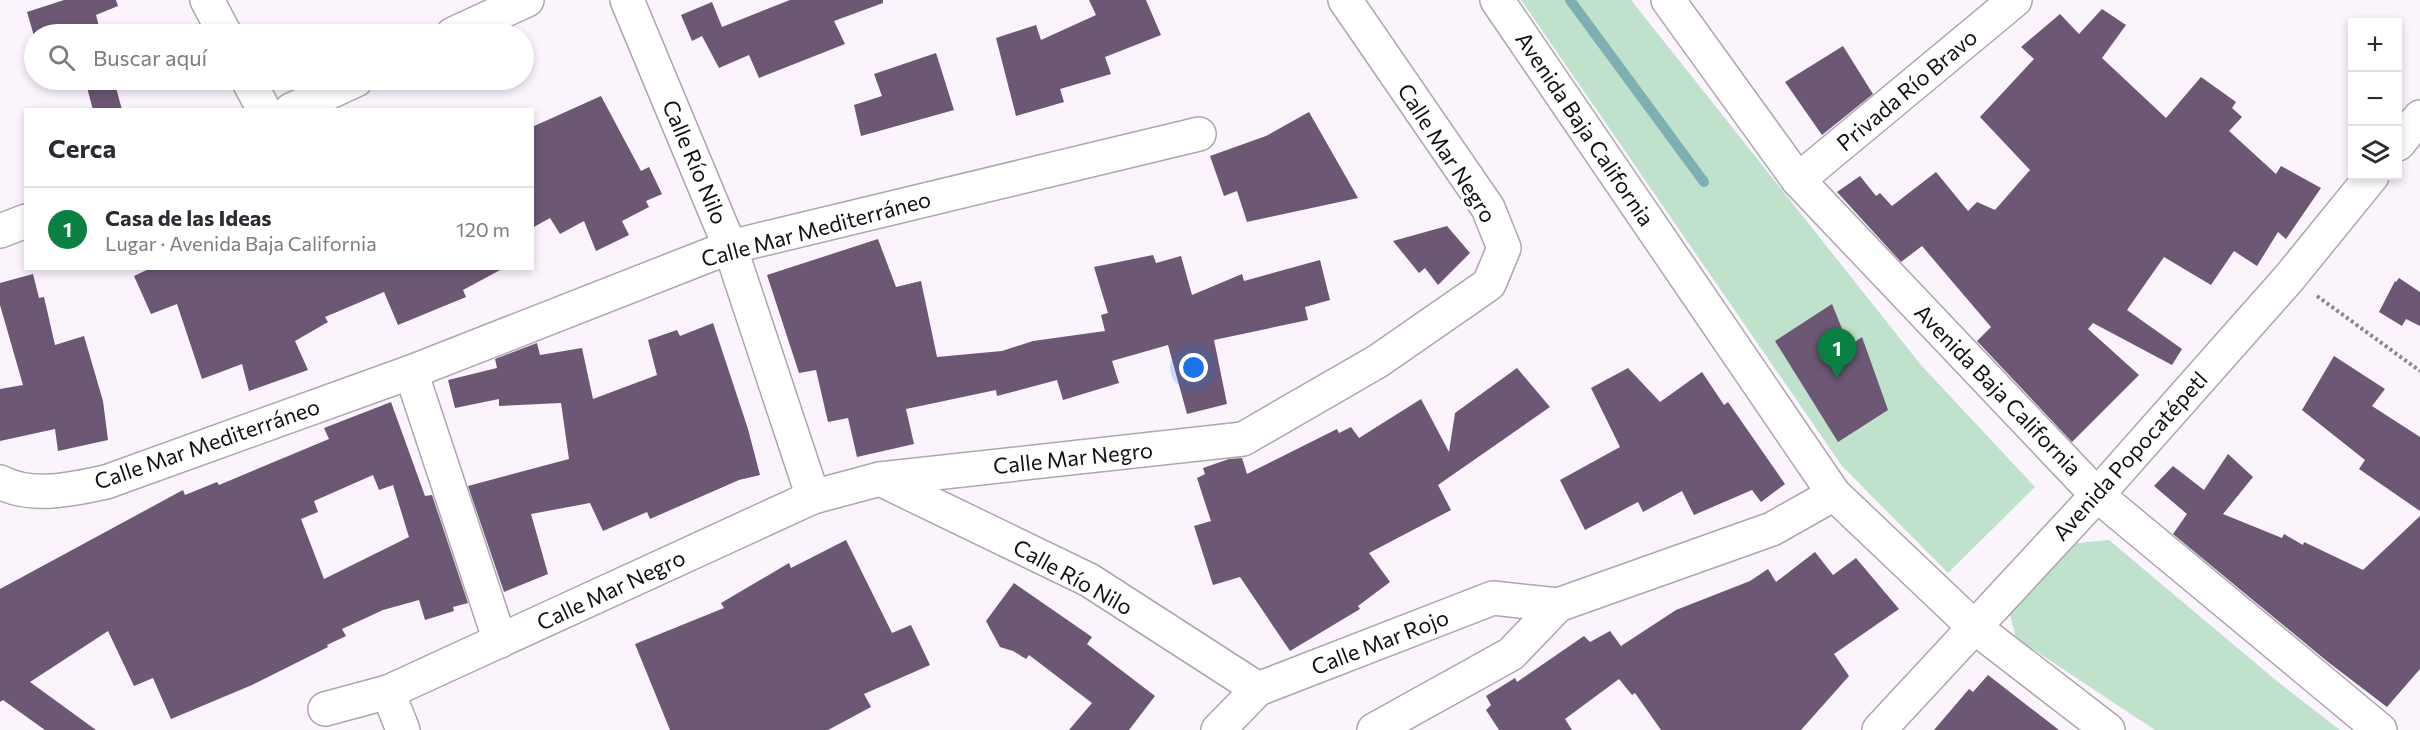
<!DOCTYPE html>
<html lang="es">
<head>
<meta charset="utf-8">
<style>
  body { margin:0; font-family:Commissioner,sans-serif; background:#f2f2f3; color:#2b2b33 }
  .controls { position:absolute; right:18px; top:18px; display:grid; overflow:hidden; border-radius:0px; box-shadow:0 3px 9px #0003 }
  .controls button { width:54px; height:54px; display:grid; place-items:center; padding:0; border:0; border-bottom:2px solid #e1e1e2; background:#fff; color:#2b2b33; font:30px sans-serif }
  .you { position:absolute; left:1194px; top:368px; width:21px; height:21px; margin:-15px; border:4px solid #fff; border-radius:50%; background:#1a73e8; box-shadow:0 0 0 9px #1a73e833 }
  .badge { display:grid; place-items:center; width:39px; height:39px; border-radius:50%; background:#0b8043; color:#fff; font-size:20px; font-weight:700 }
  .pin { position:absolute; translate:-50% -50px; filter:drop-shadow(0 2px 3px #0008) }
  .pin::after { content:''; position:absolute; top:32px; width:21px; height:18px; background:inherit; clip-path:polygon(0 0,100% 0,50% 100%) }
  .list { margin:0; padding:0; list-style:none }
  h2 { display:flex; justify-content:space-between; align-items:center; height:78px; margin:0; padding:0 24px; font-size:26px }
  h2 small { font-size:20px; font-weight:400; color:#7c7c81 }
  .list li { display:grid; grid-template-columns:39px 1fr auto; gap:18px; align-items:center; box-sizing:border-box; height:84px; padding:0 24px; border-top:2px solid #e1e1e2 }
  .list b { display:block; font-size:22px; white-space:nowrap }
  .list p { margin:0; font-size:20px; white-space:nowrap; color:#7c7c81 }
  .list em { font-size:20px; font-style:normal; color:#7c7c81 }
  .icon { flex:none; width:33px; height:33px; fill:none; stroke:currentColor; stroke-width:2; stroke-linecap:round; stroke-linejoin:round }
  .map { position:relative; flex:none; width:2420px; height:730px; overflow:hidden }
  .search { position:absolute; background:#fff; box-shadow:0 3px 9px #0003; left:24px; top:24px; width:510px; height:66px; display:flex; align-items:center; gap:15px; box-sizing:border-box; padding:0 21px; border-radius:33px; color:#7c7c81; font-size:22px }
  .panel { position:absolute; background:#fff; box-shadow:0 3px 9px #0003; left:24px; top:108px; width:510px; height:162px; border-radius:0px }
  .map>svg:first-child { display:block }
</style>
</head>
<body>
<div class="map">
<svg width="2420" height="730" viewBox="0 0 2420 730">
  <rect width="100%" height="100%" fill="#fbf4fd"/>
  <g fill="#c0e1cb">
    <polygon points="1521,0 1631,0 1921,365 2035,487 1948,573 1842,466"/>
    <polygon points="2109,540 2278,682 2340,730 2155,730 2016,638 2010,615 2069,544"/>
  </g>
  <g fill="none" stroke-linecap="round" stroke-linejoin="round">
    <polyline stroke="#7eafb2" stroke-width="10" points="1570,0 1704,182"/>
  </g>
  <g fill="#6c5774" fill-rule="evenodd">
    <polygon points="64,0 116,0 118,6 96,15 101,34 74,34 71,25 47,34 34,36 27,12"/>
    <polygon points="790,0 883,0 883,3 834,21 845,44 759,78 749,55 719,68 702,36 692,41 681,15 712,2 722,27"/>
    <polygon points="1089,0 1146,0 1161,35 1105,57 1111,74 1060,89 1064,102 1016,116 996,38 1036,25 1041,40 1096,15"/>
    <polygon points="2102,9 2126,25 2102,58 2166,118 2201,77 2236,102 2232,108 2242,117 2229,131 2276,174 2281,166 2321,188 2286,239 2278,232 2257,266 2234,251 2211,285 2164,257 2127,310 2182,349 2172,365 2093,323 2088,329 2139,375 2072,442 1977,341 1991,327 1922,246 1901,262 1837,192 1860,176 1876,196 1880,193 1892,206 1936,172 1968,211 1977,202 1995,210 2030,170 1980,117 2034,59 2021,47 2060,14 2079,34"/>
    <polygon points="1843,46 1873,94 1822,135 1785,82"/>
    <polygon points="936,53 954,110 861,136 854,105 882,96 874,74"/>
    <polygon points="85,80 114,80 122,110 93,110"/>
    <polygon points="601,96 641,171 649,167 662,194 646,201 649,207 622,221 629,235 596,251 584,221 560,234 550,218 532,228 532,127"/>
    <polygon points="1309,112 1358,198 1247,222 1237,191 1224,196 1210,156 1266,136"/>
    <polygon points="1447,226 1470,253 1438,285 1425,268 1419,273 1393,241"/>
    <polygon points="878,239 896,287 921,281 937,357 1002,351 1033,341 1105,331 1101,315 1108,313 1094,267 1153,255 1156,263 1181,256 1192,295 1242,274 1244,281 1320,260 1330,300 1305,307 1308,320 1214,340 1227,404 1187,414 1168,345 1112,361 1119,383 1063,400 1057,380 997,396 996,390 906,409 914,444 857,457 848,418 828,422 816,370 799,373 767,275"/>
    <polygon points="151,268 504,268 463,290 466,297 398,325 384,292 325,317 328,322 295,341 308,370 249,391 242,364 202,379 177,304 151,314 134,276"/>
    <polygon points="33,274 39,298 44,297 55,345 84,336 103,401 108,440 58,451 55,429 0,441 0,389 23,385 0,305 0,283"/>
    <polygon points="2399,278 2420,292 2420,326 2406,319 2402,326 2379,312 2395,281 2396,282"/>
    <polygon points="1832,304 1849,346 1862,337 1888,410 1838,442 1775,341"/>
    <polygon points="713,323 748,429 760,475 739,480 650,519 647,512 603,531 590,503 531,514 548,574 504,592 468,486 569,459 561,403 499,406 499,399 455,408 448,380 497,368 495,359 537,343 540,355 582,348 593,399 657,375 648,340 677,330 680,336"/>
    <polygon points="2334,356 2385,389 2372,406 2420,437 2420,511 2359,469 2365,460 2302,410"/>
    <polygon points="1517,368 1550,407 1438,485 1451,510 1369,553 1390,582 1358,606 1360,609 1290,651 1240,577 1213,585 1194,526 1211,521 1197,478 1205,474 1203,468 1229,459 1242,458 1247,474 1337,429 1339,433 1351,427 1359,438 1421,399 1449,452 1455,413"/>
    <polygon points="1628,368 1660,402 1702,372 1724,405 1728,402 1785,484 1761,502 1752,490 1694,515 1682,491 1643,512 1638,502 1585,530 1560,480 1620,447 1591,388"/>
    <path d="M 391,402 L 425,496 L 432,495 L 468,603 L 453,607 L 454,611 L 425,620 L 419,600 L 383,610 L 342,629 L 346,636 L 327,645 L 328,647 L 252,685 L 171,719 L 153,678 L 134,686 L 108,631 L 30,682 L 96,730 L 45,730 L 3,700 L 0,702 L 0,589 L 183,490 L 185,495 L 217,482 L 219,485 L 329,439 L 324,428 ZM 373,475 L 379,490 L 393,485 L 409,537 L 324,579 L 301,519 L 318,512 L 314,501 Z"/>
    <polygon points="2228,454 2253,477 2223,514 2282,538 2284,534 2303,545 2304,542 2363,570 2420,516 2420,669 2387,707 2328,662 2173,534 2187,514 2154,486 2173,466 2204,490"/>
    <polygon points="846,540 892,633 911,625 930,665 864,694 871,707 828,730 670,730 635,644 724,608 721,603 789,563 791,568"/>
    <polygon points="1815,552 1833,575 1856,558 1899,609 1834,654 1849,676 1801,730 1661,730 1635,693 1632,695 1619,679 1565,719 1572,730 1499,730 1486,710 1491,705 1486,696 1515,678 1517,682 1584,636 1590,642 1610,631 1621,646 1676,610 1750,581 1768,569 1776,582"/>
    <polygon points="1014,583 1092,637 1087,644 1155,696 1129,730 1069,730 1092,703 1029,655 1026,659 1013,651 1000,647 986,621"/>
    <polygon points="1988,675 2059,730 1934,730 1969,689 1973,692"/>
  </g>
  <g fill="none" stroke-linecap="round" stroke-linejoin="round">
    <g stroke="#ada6af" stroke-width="36">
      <g id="minor">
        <polyline points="207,0 225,34"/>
        <polyline points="627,0 730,247 813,497"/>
        <polyline points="1497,0 1834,494 1973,626"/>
        <polyline points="1668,0 1798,180 2097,495"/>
        <polyline points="453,34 527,0"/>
        <polyline points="248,80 264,110"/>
        <polyline points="291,110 356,80"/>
        <polyline points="1798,180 2015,0"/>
        <polyline points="0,231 26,221"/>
        <polyline points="411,372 500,641"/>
        <polyline points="880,479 1089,580 1258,689"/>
        <path d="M 0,482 C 33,499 71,489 106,482 L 411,372 L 730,247 L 1199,134"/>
        <polyline points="388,692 403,730"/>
        <polyline points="325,709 388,692 813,497 880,479 1243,439 1378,361 1489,284 1504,248 1488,208 1345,0"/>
        <polyline points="1218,730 1258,689 1493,598 1558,605 1772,529 1834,494"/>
        <polyline points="1374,730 1511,654 1558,605"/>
      </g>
    </g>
    <g stroke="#ada6af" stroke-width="36">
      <g id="major">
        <polyline points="2398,144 2420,117"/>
        <polyline points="2097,495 2380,730"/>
        <polyline points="1973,626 2108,730"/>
        <polyline points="1879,730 2097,495 2290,277 2372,176"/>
      </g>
    </g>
    <polyline stroke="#8b868c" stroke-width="4" stroke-dasharray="3 3" stroke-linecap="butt" points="2317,296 2420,371"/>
    <use href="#minor" stroke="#fff" stroke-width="33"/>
    <use href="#major" stroke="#fff" stroke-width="33"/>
  </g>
  <g text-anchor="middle" stroke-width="6" stroke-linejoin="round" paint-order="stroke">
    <g font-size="22" fill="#131013" stroke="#fff">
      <text transform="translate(1907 90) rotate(-40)" y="8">Privada Río Bravo</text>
      <text transform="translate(1585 129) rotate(56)" y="8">Avenida Baja California</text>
      <text transform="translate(1447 153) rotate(57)" y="8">Calle Mar Negro</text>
      <text transform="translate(695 162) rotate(67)" y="8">Calle Río Nilo</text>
      <text transform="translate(816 229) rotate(-15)" y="8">Calle Mar Mediterráneo</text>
      <text transform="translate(1998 390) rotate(46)" y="8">Avenida Baja California</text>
      <text transform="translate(207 444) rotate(-19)" y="8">Calle Mar Mediterráneo</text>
      <text transform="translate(2130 456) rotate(-48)" y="8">Avenida Popocatépetl</text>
      <text transform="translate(1073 458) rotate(-6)" y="8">Calle Mar Negro</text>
      <text transform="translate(1073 577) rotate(29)" y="8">Calle Río Nilo</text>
      <text transform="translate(611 590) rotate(-25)" y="8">Calle Mar Negro</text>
      <text transform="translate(1380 642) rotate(-21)" y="8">Calle Mar Rojo</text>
    </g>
  </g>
</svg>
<div class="controls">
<button>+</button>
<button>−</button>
<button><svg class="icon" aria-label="layers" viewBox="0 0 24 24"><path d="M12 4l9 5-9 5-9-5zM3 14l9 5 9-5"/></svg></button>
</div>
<div class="you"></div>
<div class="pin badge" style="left:1837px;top:378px">1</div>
<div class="search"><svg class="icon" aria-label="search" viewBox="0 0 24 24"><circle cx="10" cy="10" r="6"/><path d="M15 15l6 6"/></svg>Buscar aquí</div>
<section class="panel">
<h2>Cerca<small></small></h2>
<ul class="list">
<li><span class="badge">1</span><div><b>Casa de las Ideas</b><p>Lugar · Avenida Baja California</p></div><em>120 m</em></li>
</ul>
</section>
</div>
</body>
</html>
